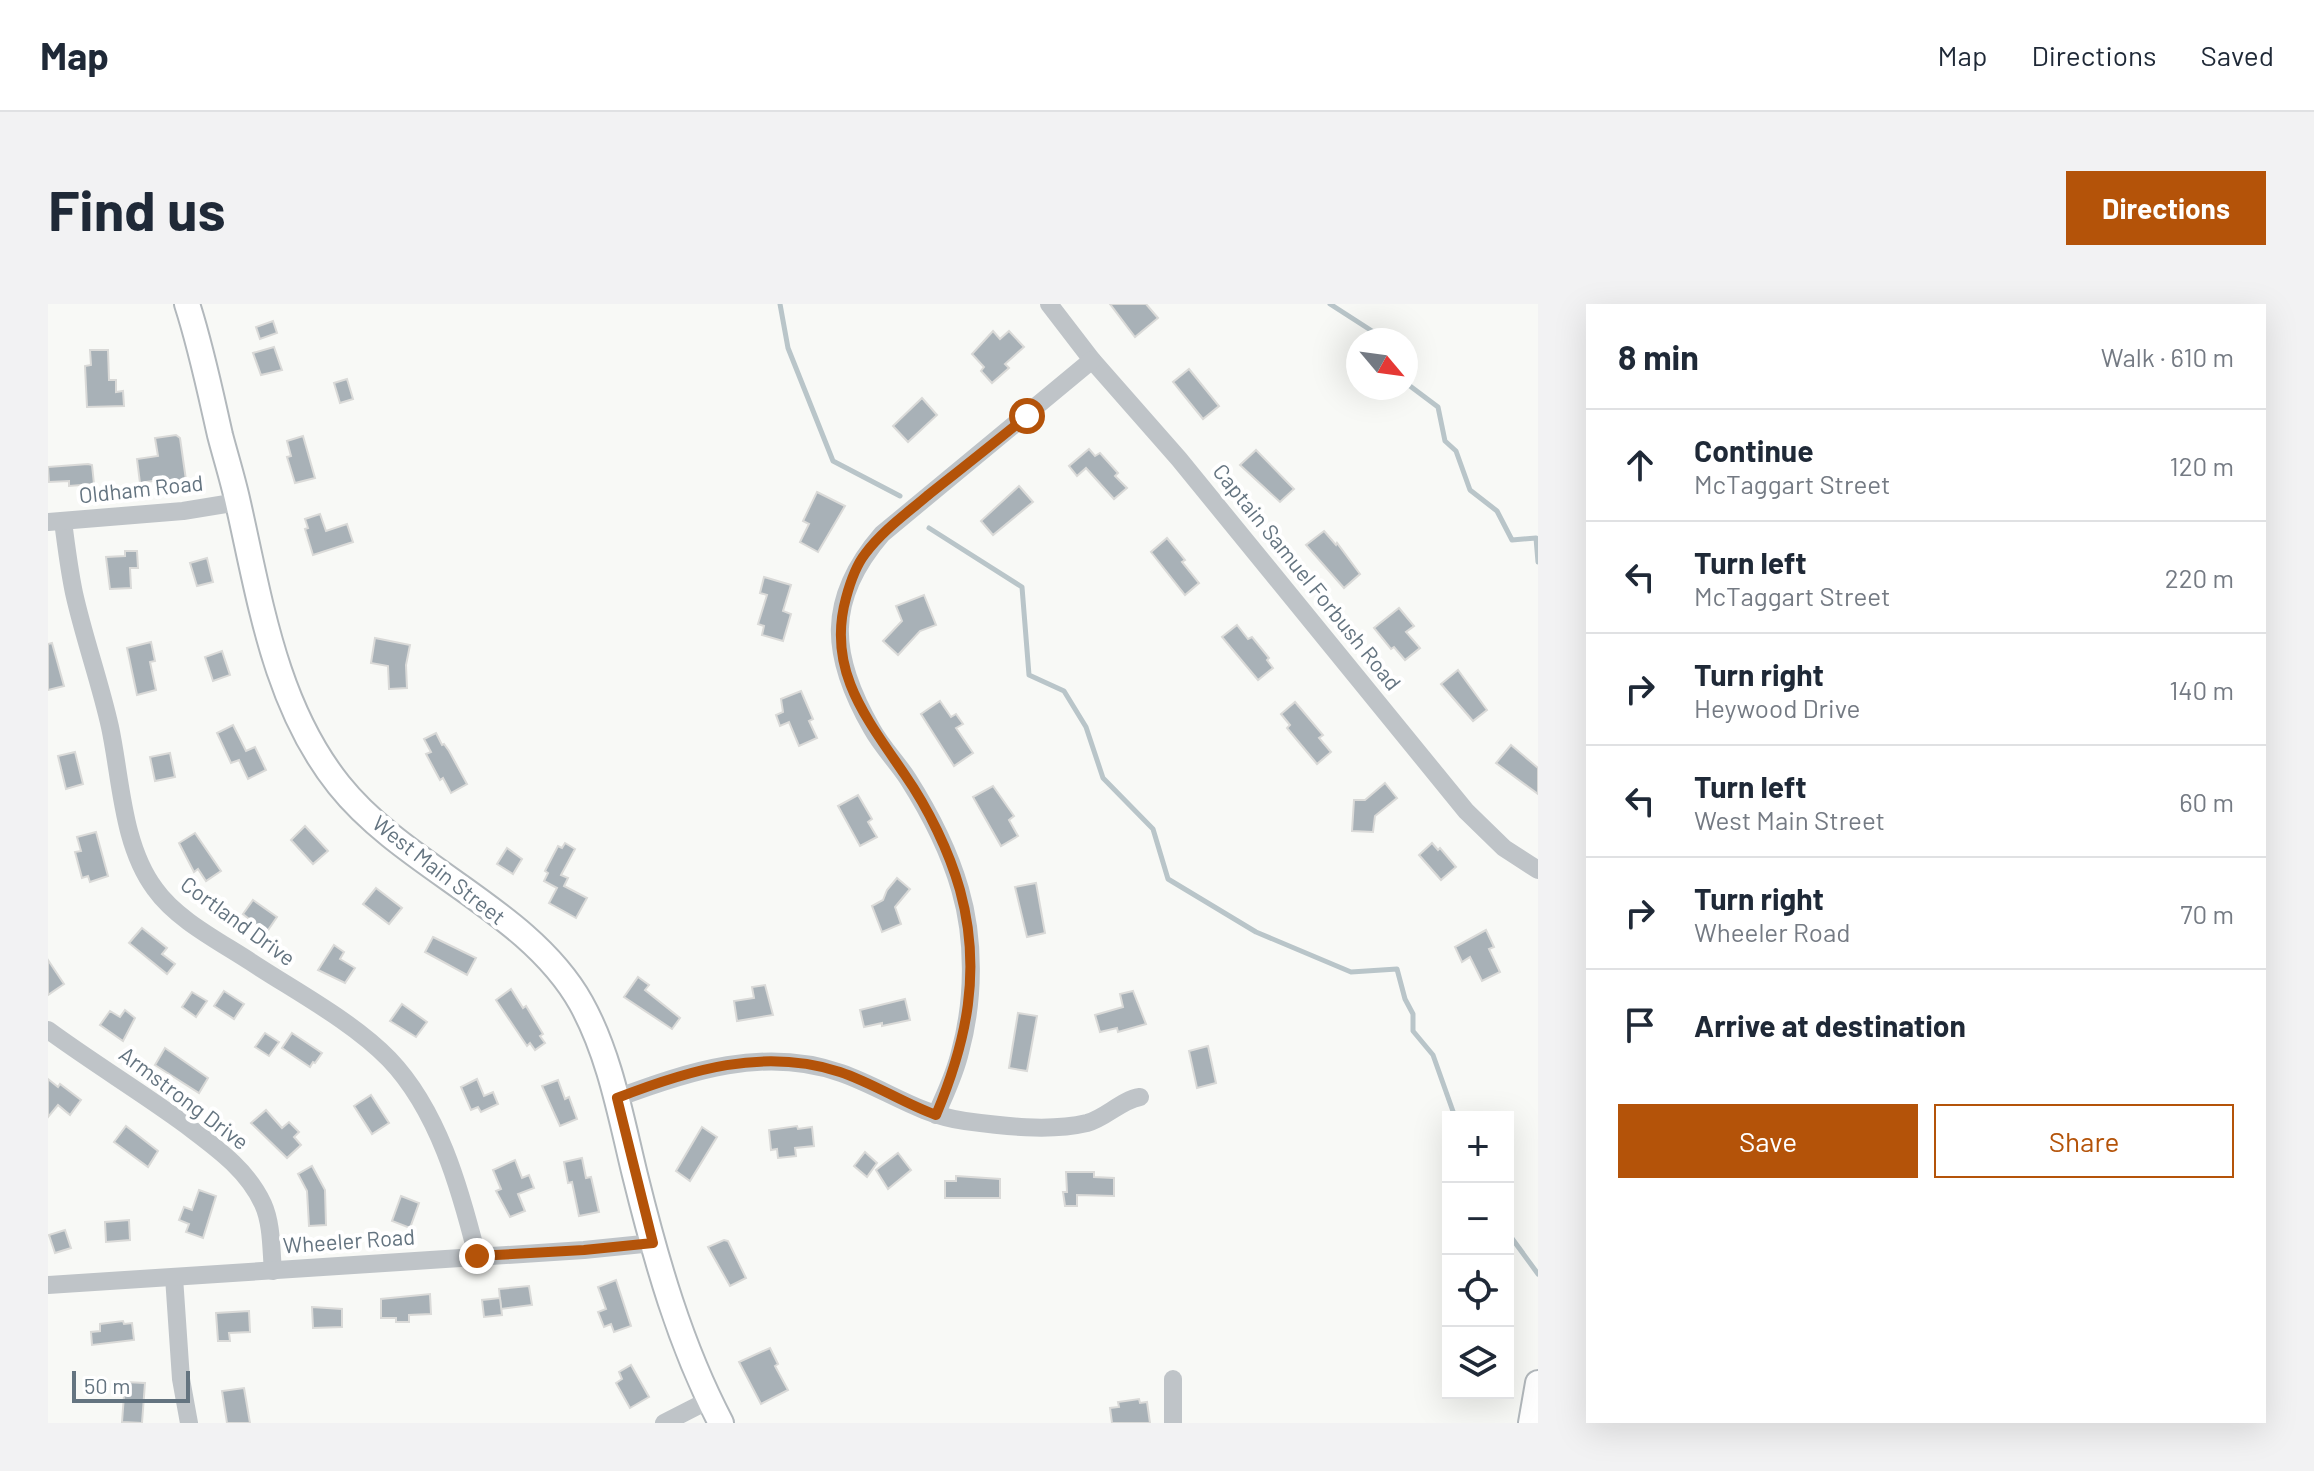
<!DOCTYPE html>
<html lang="en">
<head>
<meta charset="utf-8">
<style>
  body { margin:0; font-family:Barlow,sans-serif; background:#f2f2f3; color:#1f2937 }
  .controls { position:absolute; right:24px; bottom:24px; display:grid; overflow:hidden; border-radius:0px; box-shadow:0 8px 32px #0002 }
  .controls button { width:72px; height:72px; display:grid; place-items:center; padding:0; border:0; border-bottom:2px solid #e0e1e3; background:#fff; color:#1f2937; font:40px sans-serif }
  .compass { position:absolute; left:1298px; top:24px; width:72px; height:72px; border-radius:50%; background:#fff; box-shadow:0 8px 32px #0002; rotate:119deg }
  .scale { position:absolute; left:24px; bottom:20px; width:118px; box-sizing:border-box; padding-left:8px; border:4px solid #647480; border-top:0; font-size:22px; line-height:28px; white-space:nowrap; color:#647480; -webkit-text-stroke:6px #fff; paint-order:stroke }
  .stop { position:absolute; width:24px; height:24px; margin:-18px; border:6px solid #b45309; border-radius:50%; background:#fff }
  .stop.end { background:#b45309; border-color:#fff; box-shadow:0 2px 8px #0008 }
  .list { margin:0; padding:0; list-style:none }
  h2 { display:flex; justify-content:space-between; align-items:center; height:104px; margin:0; padding:0 32px; font-size:34px }
  h2 small { font-size:26px; font-weight:400; color:#747a83 }
  .list li { display:grid; grid-template-columns:52px 1fr auto; gap:24px; align-items:center; box-sizing:border-box; height:112px; padding:0 32px; border-top:2px solid #e0e1e3 }
  .list b { display:block; font-size:30px; white-space:nowrap }
  .list p { margin:0; font-size:26px; white-space:nowrap; color:#747a83 }
  .list em { font-size:26px; font-style:normal; color:#747a83 }
  .actions { display:flex; gap:16px; padding:24px 32px }
  .actions a { flex:1; padding:18px 0; border:2px solid #b45309; border-radius:0px; text-align:center; font-size:28px; color:#b45309 }
  .actions .main { background:#b45309; color:#fff }
  .icon { flex:none; width:44px; height:44px; fill:none; stroke:currentColor; stroke-width:2; stroke-linecap:round; stroke-linejoin:round }
  .map { position:relative; flex:none; width:1490px; height:1119px; overflow:hidden; border-radius:0px }
  header { display:flex; align-items:center; gap:48px; box-sizing:border-box; height:112px; padding:0 40px; background:#fff; border-bottom:2px solid #e0e1e3 }
  header strong { font-size:38px }
  nav { display:flex; gap:44px; margin-inline-start:auto; font-size:28px }
  .intro { display:flex; align-items:center; justify-content:space-between; box-sizing:border-box; height:192px; padding:0 48px }
  h1 { margin:0; font-size:56px }
  .button { padding:20px 36px; border-radius:0px; background:#b45309; color:#fff; font-size:28px; font-weight:700 }
  main { display:flex; gap:48px; padding:0 48px }
  aside { flex:1; background:#fff; border-radius:0px; box-shadow:0 8px 32px #0002 }
  .map>svg:first-child { display:block }
</style>
</head>
<body>
<header>
<strong>Map</strong>
<nav><a>Map</a><a>Directions</a><a>Saved</a></nav>
</header>
<div class="intro"><h1>Find us</h1><a class="button">Directions</a></div>
<main>
<div class="map">
<svg width="1490" height="1119" viewBox="0 0 1490 1119">
  <rect width="100%" height="100%" fill="#f8f9f6"/>
  <g fill="none" stroke-linecap="round" stroke-linejoin="round">
    <g stroke="#b9c5c9" stroke-width="5">
      <polyline points="732,0 740,44 785,157 852,192"/>
      <polyline points="1282,0 1338,36"/>
      <polyline points="1358,49 1362,51 1358,79 1390,103 1397,137 1408,147 1422,186 1449,207 1464,236 1488,234 1490,258"/>
      <polyline points="881,224 974,283 981,371 1016,387 1038,423 1055,474 1105,525 1120,575 1208,628 1303,668 1349,665 1357,695 1365,710 1365,727 1385,751 1407,813"/>
      <polyline points="1460,929 1490,970"/>
    </g>
  </g>
  <g fill="#a8b1b7" stroke="#dadad8" stroke-width="2">
    <polygon points="1062,0 1098,0 1110,14 1087,33"/>
    <polygon points="225,17 229,29 212,35 208,23"/>
    <polygon points="945,27 952,35 961,27 976,43 957,60 961,64 944,79 933,67 936,63 924,50"/>
    <polygon points="226,43 234,66 213,71 205,49"/>
    <polygon points="42,46 60,46 61,76 68,76 68,88 75,87 76,102 39,103 37,62 43,61"/>
    <polygon points="1141,65 1171,102 1155,115 1125,78"/>
    <polygon points="299,75 305,95 292,99 286,79"/>
    <polygon points="874,94 889,111 860,138 845,122"/>
    <polygon points="128,131 132,134 138,176 112,180 111,176 92,179 89,155 110,152 107,134"/>
    <polygon points="255,132 267,174 247,179 239,153 243,152 239,137"/>
    <polygon points="1041,145 1047,152 1052,149 1070,169 1067,172 1079,184 1066,195 1038,164 1029,172 1021,162"/>
    <polygon points="1208,146 1246,185 1232,198 1192,161"/>
    <polygon points="40,160 44,161 46,180 21,182 21,177 1,178 0,163"/>
    <polygon points="971,182 985,198 945,231 933,217"/>
    <polygon points="769,188 797,202 770,248 752,238 761,220 755,217"/>
    <polygon points="272,210 278,227 299,220 305,238 265,251 257,225 260,224 257,215"/>
    <polygon points="1276,227 1288,241 1289,239 1312,270 1296,284 1258,241"/>
    <polygon points="1119,234 1137,256 1134,258 1151,279 1137,291 1103,248"/>
    <polygon points="77,247 89,247 90,264 82,264 83,284 62,285 58,253 77,252"/>
    <polygon points="159,254 165,278 149,282 142,259"/>
    <polygon points="716,273 743,281 735,307 743,310 735,337 714,331 716,322 710,320 719,291 712,289"/>
    <polygon points="876,291 888,321 872,327 850,351 835,337 854,317 848,302"/>
    <polygon points="1351,304 1366,322 1358,328 1372,344 1357,356 1346,343 1343,345 1326,324"/>
    <polygon points="1189,321 1200,335 1204,333 1221,354 1219,356 1225,364 1210,376 1174,333"/>
    <polygon points="327,334 362,341 358,361 359,384 341,385 340,362 323,359"/>
    <polygon points="103,338 107,357 102,358 108,386 89,391 79,344"/>
    <polygon points="4,339 16,382 0,386 0,340"/>
    <polygon points="174,347 182,371 165,377 157,353"/>
    <polygon points="1410,366 1439,406 1425,417 1393,380"/>
    <polygon points="753,387 765,415 761,417 769,434 751,442 741,418 732,422 728,411 735,408 733,395"/>
    <polygon points="892,397 903,413 908,410 915,420 908,424 925,449 906,462 873,410"/>
    <polygon points="1247,398 1275,431 1271,434 1283,448 1269,460 1239,424 1242,421 1233,410"/>
    <polygon points="185,421 198,447 207,443 218,466 200,475 191,456 183,459 169,429"/>
    <polygon points="388,429 394,441 396,440 401,447 419,480 403,489 395,474 392,476 378,450 383,448 376,435"/>
    <polygon points="1463,441 1490,464 1490,490 1448,459"/>
    <polygon points="27,448 35,480 18,485 10,452"/>
    <polygon points="122,449 127,473 107,477 102,453"/>
    <polygon points="1337,479 1349,494 1327,512 1325,528 1304,527 1306,496 1317,496"/>
    <polygon points="945,482 966,512 961,516 970,532 953,542 925,493"/>
    <polygon points="810,491 824,515 820,518 829,533 812,542 790,502"/>
    <polygon points="257,522 280,547 265,560 243,536"/>
    <polygon points="48,528 60,572 42,578 40,572 34,574 27,548 33,547 29,533"/>
    <polygon points="147,529 173,567 158,577 150,565 146,568 131,539"/>
    <polygon points="517,539 527,545 513,571 520,574 516,582 539,594 528,614 501,599 509,584 496,577 500,569 497,567 510,542 514,544"/>
    <polygon points="1384,539 1390,546 1392,544 1408,563 1393,576 1371,551"/>
    <polygon points="459,544 474,555 465,570 449,560"/>
    <polygon points="849,574 862,585 847,603 853,620 834,628 824,602 835,596 839,586"/>
    <polygon points="988,579 997,629 979,633 967,583"/>
    <polygon points="328,584 354,604 341,620 315,600"/>
    <polygon points="205,596 229,613 218,629 195,610"/>
    <polygon points="94,624 119,644 114,650 127,660 119,670 81,639"/>
    <polygon points="1438,626 1446,643 1441,645 1452,668 1434,677 1422,653 1414,658 1407,643"/>
    <polygon points="385,633 428,654 419,671 377,648"/>
    <polygon points="286,641 296,648 292,655 307,664 297,679 270,666"/>
    <polygon points="0,656 16,680 0,691"/>
    <polygon points="590,673 601,681 597,686 632,714 624,725 576,693"/>
    <polygon points="717,681 725,711 689,717 686,697 706,694 704,683"/>
    <polygon points="463,685 475,704 478,702 495,730 492,732 497,739 487,746 482,739 479,742 448,696"/>
    <polygon points="176,687 196,700 186,715 166,702"/>
    <polygon points="1085,687 1098,720 1070,728 1069,724 1052,728 1047,711 1075,703 1072,690"/>
    <polygon points="144,688 159,697 148,713 134,703"/>
    <polygon points="857,695 862,716 834,722 834,719 816,723 812,706"/>
    <polygon points="354,700 379,718 368,733 342,717"/>
    <polygon points="77,706 87,714 75,737 52,721 62,707 72,713"/>
    <polygon points="970,709 989,712 979,767 961,764"/>
    <polygon points="217,729 231,738 221,752 207,743"/>
    <polygon points="244,729 274,749 267,759 265,758 262,763 234,744"/>
    <polygon points="1160,742 1168,779 1149,784 1141,747"/>
    <polygon points="117,744 160,774 151,789 107,761"/>
    <polygon points="0,775 10,783 12,780 33,796 22,811 10,801 0,813"/>
    <polygon points="429,775 436,792 445,788 450,800 433,808 430,803 423,806 413,783"/>
    <polygon points="510,776 517,795 521,793 529,815 512,822 494,782"/>
    <polygon points="323,791 341,819 324,830 306,802"/>
    <polygon points="218,806 234,824 241,818 251,828 246,833 253,841 239,854 203,819"/>
    <polygon points="78,822 110,847 100,863 66,838"/>
    <polygon points="749,822 750,825 764,823 766,842 747,844 748,852 730,854 729,845 723,846 721,826"/>
    <polygon points="654,823 669,833 642,877 628,867"/>
    <polygon points="817,848 829,859 819,873 806,862"/>
    <polygon points="850,849 863,866 840,885 828,866"/>
    <polygon points="534,854 538,874 543,873 551,908 531,912 524,878 520,879 516,858"/>
    <polygon points="467,856 474,874 481,871 486,884 470,890 477,907 462,913 448,887 453,885 445,866"/>
    <polygon points="264,862 277,886 278,921 261,922 259,887 250,870"/>
    <polygon points="1018,868 1046,868 1046,873 1066,874 1066,892 1029,891 1029,902 1017,902 1015,888 1019,888"/>
    <polygon points="908,872 952,875 952,894 897,894 897,877 908,877"/>
    <polygon points="151,886 168,892 155,934 138,928 141,920 131,916 136,903 144,906"/>
    <polygon points="353,892 371,899 362,924 344,917"/>
    <polygon points="81,916 82,936 58,938 57,918"/>
    <polygon points="17,926 23,944 7,949 1,931"/>
    <polygon points="676,936 680,937 698,974 682,982 660,943"/>
    <polygon points="568,976 583,1022 566,1028 563,1020 556,1023 550,1008 558,1005 550,983"/>
    <polygon points="481,982 484,1001 453,1005 451,985"/>
    <polygon points="382,990 383,1010 361,1011 361,1018 348,1018 348,1014 333,1014 333,995"/>
    <polygon points="452,994 454,1011 436,1013 434,996"/>
    <polygon points="264,1003 294,1005 294,1023 265,1024"/>
    <polygon points="201,1007 202,1028 181,1029 182,1037 170,1037 168,1009"/>
    <polygon points="75,1017 76,1020 84,1019 86,1036 44,1041 43,1028 52,1027 52,1020"/>
    <polygon points="722,1044 730,1060 727,1062 740,1086 713,1100 691,1058"/>
    <polygon points="583,1061 601,1093 582,1104 568,1079 574,1075 571,1068"/>
    <polygon points="77,1078 97,1079 94,1119 74,1118"/>
    <polygon points="196,1084 202,1119 179,1119 174,1087"/>
    <polygon points="1091,1095 1092,1099 1099,1098 1102,1119 1064,1119 1062,1104 1071,1103 1070,1098"/>
  </g>
  <g fill="none" stroke-linecap="round" stroke-linejoin="round">
    <g stroke="#b2b8bc" stroke-width="28">
      <g id="secondary">
        <path d="M 139,0 C 153,43 162,87 172,131 C 178,154 185,176 190,199 C 212,296 227,401 291,481 C 357,564 481,606 533,699 C 562,751 573,814 587,871 C 608,956 632,1041 673,1119"/>
        <polyline points="1483,1119 1490,1079"/>
      </g>
    </g>
    <g stroke="#bfc4c8" stroke-width="18">
      <polyline points="1001,0 1044,56 1131,155 1418,507 1456,544 1490,566"/>
      <path d="M 15,217 C 18,241 21,265 26,289 C 36,334 52,378 62,423 C 73,474 74,541 107,585 C 129,616 171,637 203,658 C 247,687 304,717 341,755 C 390,806 412,884 429,952"/>
      <polyline points="0,218 135,207 190,198"/>
      <path d="M 0,726 C 45,759 93,788 138,821 C 167,843 199,865 215,900 C 224,920 223,945 225,967"/>
      <path d="M 569,794 C 641,767 717,742 793,769 C 836,784 871,811 917,817 C 955,822 1001,828 1039,819 C 1058,814 1073,796 1092,793"/>
      <path d="M 888,811 C 897,790 907,770 912,748 C 926,697 927,636 912,585 C 901,547 881,508 860,475 C 849,458 834,443 824,425 C 782,352 777,296 834,230 L 1044,56"/>
      <polyline points="126,973 133,1075 141,1119"/>
      <polyline points="0,981 536,946 605,939"/>
      <polyline points="1125,1075 1125,1119"/>
      <polyline points="616,1119 661,1096"/>
    </g>
    <use href="#secondary" stroke="#fff" stroke-width="24"/>
  </g>
  <g fill="none" stroke-linecap="round" stroke-linejoin="round">
    <path stroke="#b45309" stroke-width="10" d="M 429,952 L 536,946 L 605,939 L 569,794 C 641,766 715,743 792,768 C 825,779 855,799 888,811 C 919,737 934,666 912,586 C 901,547 880,504 857,471 C 819,415 778,366 798,294 C 802,279 807,263 817,250 C 834,227 858,210 879,192 C 913,165 946,139 979,112"/>
  </g>
  <g text-anchor="middle" stroke-width="8" stroke-linejoin="round" paint-order="stroke">
    <g font-size="22" fill="#647480" stroke="#fff">
      <text transform="translate(93 185) rotate(-6)" y="8">Oldham Road</text>
      <text transform="translate(1259 273) rotate(51)" y="8">Captain Samuel Forbush Road</text>
      <text transform="translate(391 566) rotate(38)" y="8">West Main Street</text>
      <text transform="translate(190 617) rotate(36)" y="8">Cortland Drive</text>
      <text transform="translate(136 794) rotate(37)" y="8">Armstrong Drive</text>
      <text transform="translate(301 937) rotate(-4)" y="8">Wheeler Road</text>
    </g>
  </g>
</svg>
<div class="controls">
<button>+</button>
<button>−</button>
<button><svg class="icon" aria-label="locate" viewBox="0 0 24 24"><circle cx="12" cy="12" r="6"/><path d="M12 2v4M12 18v4M2 12h4M18 12h4"/></svg></button>
<button><svg class="icon" aria-label="layers" viewBox="0 0 24 24"><path d="M12 4l9 5-9 5-9-5zM3 14l9 5 9-5"/></svg></button>
</div>
<svg class="compass" viewBox="-18 -18 36 36"><path d="M0-13l5 13h-10z" fill="#e53935"/><path d="M0 13l5-13h-10z" fill="#747a83"/></svg>
<div class="scale">50 m</div>
<div class="stop" style="left:979px;top:112px"></div>
<div class="stop end" style="left:429px;top:952px"></div>
</div>
<aside>
<h2>8 min<small>Walk · 610 m</small></h2>
<ul class="list">
<li><svg class="icon" aria-label="ahead" viewBox="0 0 24 24"><path d="M12 20V5M6 11l6-6 6 6"/></svg><div><b>Continue</b><p>McTaggart Street</p></div><em>120 m</em></li>
<li><svg class="icon" aria-label="left" viewBox="0 0 24 24"><path d="M17 20v-9H6M10 6l-5 5 5 5"/></svg><div><b>Turn left</b><p>McTaggart Street</p></div><em>220 m</em></li>
<li><svg class="icon" aria-label="right" viewBox="0 0 24 24"><path d="M7 20v-9h11M14 6l5 5-5 5"/></svg><div><b>Turn right</b><p>Heywood Drive</p></div><em>140 m</em></li>
<li><svg class="icon" aria-label="left" viewBox="0 0 24 24"><path d="M17 20v-9H6M10 6l-5 5 5 5"/></svg><div><b>Turn left</b><p>West Main Street</p></div><em>60 m</em></li>
<li><svg class="icon" aria-label="right" viewBox="0 0 24 24"><path d="M7 20v-9h11M14 6l5 5-5 5"/></svg><div><b>Turn right</b><p>Wheeler Road</p></div><em>70 m</em></li>
<li><svg class="icon" aria-label="arrive" viewBox="0 0 24 24"><path d="M6 21V4h12l-3 4 3 4H6"/></svg><div><b>Arrive at destination</b></div></li>
</ul>
<div class="actions"><a class="main">Save</a><a>Share</a></div>
</aside>
</main>
</body>
</html>
